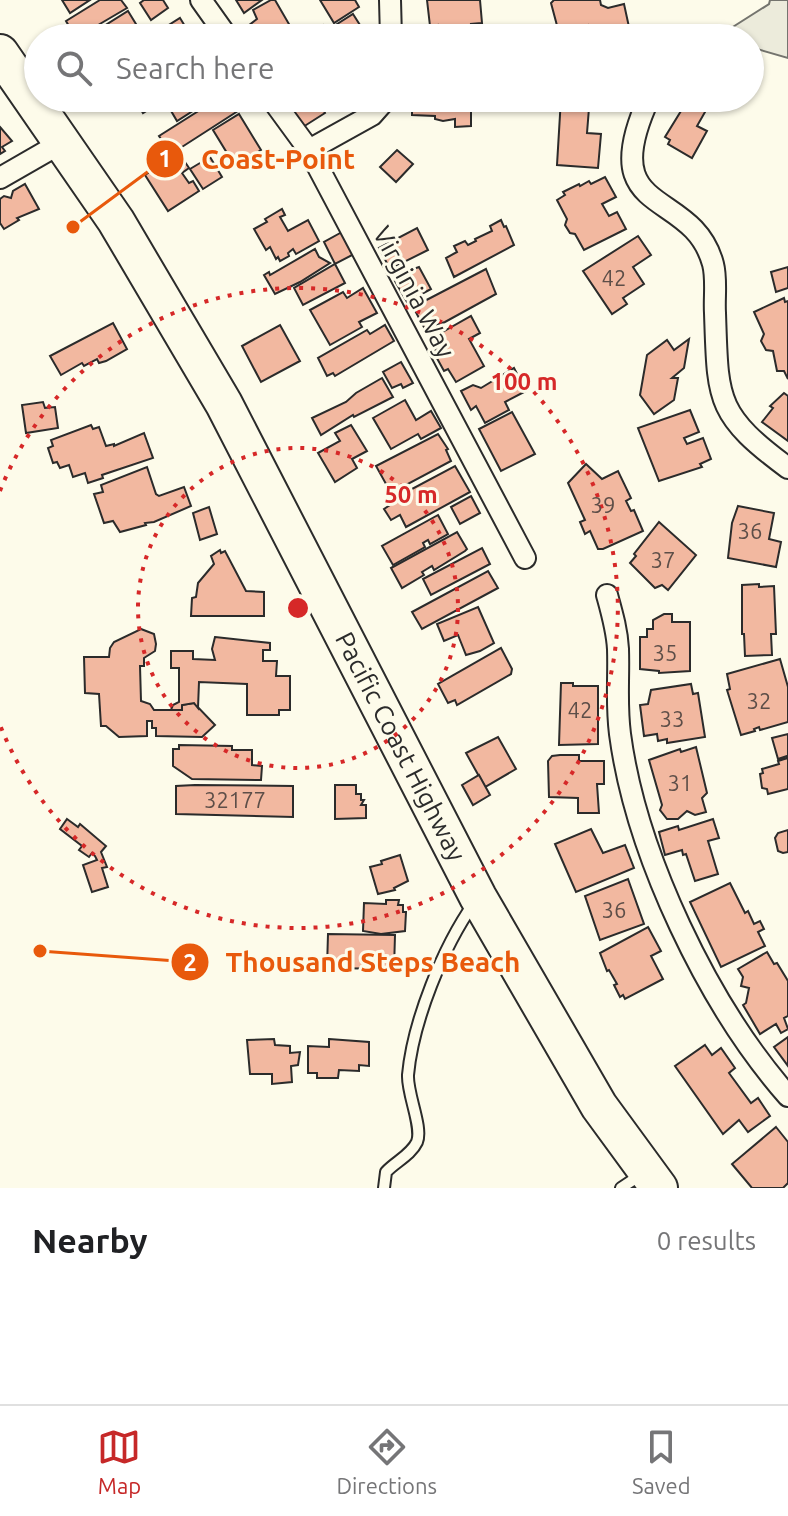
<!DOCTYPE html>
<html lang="en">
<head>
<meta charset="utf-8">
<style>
  body { margin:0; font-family:Ubuntu,sans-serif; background:#f6f6f6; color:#202124 }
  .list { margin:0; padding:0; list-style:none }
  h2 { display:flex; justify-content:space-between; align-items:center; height:104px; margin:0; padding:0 32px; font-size:34px }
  h2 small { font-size:26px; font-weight:400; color:#757577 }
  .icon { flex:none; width:44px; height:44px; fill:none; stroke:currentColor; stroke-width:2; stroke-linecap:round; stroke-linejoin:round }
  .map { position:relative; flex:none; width:788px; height:1188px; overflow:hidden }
  .search { position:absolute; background:#fff; box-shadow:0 2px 6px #0004; left:24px; right:24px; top:24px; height:88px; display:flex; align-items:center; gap:20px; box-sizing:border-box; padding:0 28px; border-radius:44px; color:#757577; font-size:30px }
  .sheet { height:216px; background:#fff }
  nav { display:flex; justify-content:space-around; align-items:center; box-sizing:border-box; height:112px; border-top:2px solid #e0e0e0; background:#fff; font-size:22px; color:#757577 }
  nav a { display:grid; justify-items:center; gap:4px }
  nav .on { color:#c62828 }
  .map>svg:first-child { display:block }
</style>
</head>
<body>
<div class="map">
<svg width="788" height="1188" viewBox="0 0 788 1188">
  <rect width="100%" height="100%" fill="#fdfbea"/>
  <polygon fill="#ecebdb" stroke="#74746e" stroke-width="2" points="770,0 788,0 788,58 750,47 750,38 717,37 769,4"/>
  <g fill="#f2b8a0" stroke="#2b2b2b" stroke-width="2">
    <polygon points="62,0 90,0 70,13"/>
    <polygon points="100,0 121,0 127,8 76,38 66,21"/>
    <polygon points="144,0 163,0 168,8 151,20 140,3"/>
    <polygon points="236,0 262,0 244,13"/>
    <polygon points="271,0 275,0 293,31 286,38 260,38 257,33 251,37 248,26 257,19 253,10"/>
    <polygon points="320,0 355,0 359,7 334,23"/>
    <polygon points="427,0 480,0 482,23 471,24 472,32 458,33 452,32 452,30 438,34 438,25 430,26"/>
    <polygon points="554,0 600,0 601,5 608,8 624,4 629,27 591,37 588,25 559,33 551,3"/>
    <polygon points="128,11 139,29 125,38 85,38"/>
    <polygon points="353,14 365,33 357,38 341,38 334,26"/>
    <polygon points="180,18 191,36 196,33 200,38 159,38 156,33"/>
    <polygon points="323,25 331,38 305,38 304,36"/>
    <polygon points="134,98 167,98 143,113"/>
    <polygon points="176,98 213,98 177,121 167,104"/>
    <polygon points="219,98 254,98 255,100 171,154 159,136"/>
    <polygon points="299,98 317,98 325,113 303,127 288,105"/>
    <polygon points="412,98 471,98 471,126 455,127 455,119 443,121 435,119 435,116 412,115"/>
    <polygon points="561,98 614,98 613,110 589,108 587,133 601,134 598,168 557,165"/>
    <polygon points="689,98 713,98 697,126 707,131 692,158 668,144 670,140 665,137"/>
    <polygon points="239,114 261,150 235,166 213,130"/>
    <polygon points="0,127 12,141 2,147 5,151 0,154"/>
    <polygon points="397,150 413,164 396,182 380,167"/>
    <polygon points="179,153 189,168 182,173 189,183 193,181 199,191 168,211 145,175"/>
    <polygon points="210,157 222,177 203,189 190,169"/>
    <polygon points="605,177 616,197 602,204 609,216 617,212 626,229 584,250 575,234 570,233 565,225 567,219 557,200 565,195 563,192 579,184 580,186 589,181 591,184"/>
    <polygon points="25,184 39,209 17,218 19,220 4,229 0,223 0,199 4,196 11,198 13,191"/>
    <polygon points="282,209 285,215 280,217 288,231 308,220 319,241 296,254 293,249 288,253 289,256 280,261 278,257 276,259 270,247 266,250 254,229 267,222 265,219"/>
    <polygon points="501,220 504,227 506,226 514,245 454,277 446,258 457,252 454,246 465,241 468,245 476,241 475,239 492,231 490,226"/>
    <polygon points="417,228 428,250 390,269 379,248"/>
    <polygon points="342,232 354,254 335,264 324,242"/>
    <polygon points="638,236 651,255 633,267 644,284 623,298 627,304 612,314 583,271"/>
    <polygon points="315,249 319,257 330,263 300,282 275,294 264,275 269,272 270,275"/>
    <polygon points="335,264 345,283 303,305 294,288"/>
    <polygon points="419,267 431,289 407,302 395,281 401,277 399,274"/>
    <polygon points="788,267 788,288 776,292 771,272"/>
    <polygon points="486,269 496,294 445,322 425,329 413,307"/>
    <polygon points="363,288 377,313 359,322 362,327 330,345 310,310 343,292 347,298"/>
    <polygon points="784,298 785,302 788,301 788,379 784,371 777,371 773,351 766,350 761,341 764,334 754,312"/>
    <polygon points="471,316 480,333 469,339 484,366 456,382 448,369 444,371 433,351 438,348 432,338"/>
    <polygon points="113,323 127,349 106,361 99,363 97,359 84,366 82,363 61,375 50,356"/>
    <polygon points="280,325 300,361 261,382 242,346"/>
    <polygon points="385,325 394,341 335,376 333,373 327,376 318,358 367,330 370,334"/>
    <polygon points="689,339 684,368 672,378 678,378 674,400 654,414 640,395 647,355 667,340 674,350"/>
    <polygon points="401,362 413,383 403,388 401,384 392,388 383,372"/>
    <polygon points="514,368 526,391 505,402 509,410 485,423 476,406 471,410 461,391 473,385 481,388"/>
    <polygon points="382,378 393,397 354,417 353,415 321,435 312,418 346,402 356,393"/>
    <polygon points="784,393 788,396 788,441 762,422 773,408 770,406"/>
    <polygon points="405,400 416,420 431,411 441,428 421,439 418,434 391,449 373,418"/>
    <polygon points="43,402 45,408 55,407 58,428 26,433 22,405"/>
    <polygon points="690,410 699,432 684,438 687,444 703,438 711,459 700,464 702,467 659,481 638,428"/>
    <polygon points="512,412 535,454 501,471 479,429"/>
    <polygon points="91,425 93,429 99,427 106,446 114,444 114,446 144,433 153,458 102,475 103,478 88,483 85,473 73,477 69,465 60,468 57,462 53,463 48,448 53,446 51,440"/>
    <polygon points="351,425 367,451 352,459 357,468 335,482 318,453 340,441 335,433"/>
    <polygon points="438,434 448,449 446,450 451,461 391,493 376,466"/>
    <polygon points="586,464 602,479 618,471 631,498 626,501 631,511 634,510 643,531 603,549 598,549 590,531 585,534 580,522 585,520 568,483"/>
    <polygon points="455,466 470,492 406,527 400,515 391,520 384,509 393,503 392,498 397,497"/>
    <polygon points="147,467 156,494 159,496 184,487 191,506 154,522 145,523 146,525 120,532 113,521 104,523 94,494 103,492 101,485"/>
    <polygon points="471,496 480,513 460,524 451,507"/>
    <polygon points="738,506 774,513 769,539 781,542 776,567 728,558 732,523"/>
    <polygon points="209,507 217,534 200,540 193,513"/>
    <polygon points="438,515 448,534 430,544 428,540 423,543 425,547 393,565 382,546"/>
    <polygon points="659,522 696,555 668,590 662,585 655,588 630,563 636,556 634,554"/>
    <polygon points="457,532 467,549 465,551 434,570 432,566 422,572 424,575 402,588 391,568"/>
    <polygon points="482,548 490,564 431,595 423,579"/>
    <polygon points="220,550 221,553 225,551 246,591 264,592 264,616 191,616 192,598 196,597 198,583 214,564 211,556"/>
    <polygon points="488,571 498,588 422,629 412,612"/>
    <polygon points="759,584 759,587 774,586 776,634 771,634 772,655 745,656 744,634 742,634 742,585"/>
    <polygon points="478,607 494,643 480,651 466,655 458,635 444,641 437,624"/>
    <polygon points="664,614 672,614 672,622 690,622 690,671 659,673 659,671 640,669 640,637 647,637 647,629 653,629 653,620"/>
    <polygon points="141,629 154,634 156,644 155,651 144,658 144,666 140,666 141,701 150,704 154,710 182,710 182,705 194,703 215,725 202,737 156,736 156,728 152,728 152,721 147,721 147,736 119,737 106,726 101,726 99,694 85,693 84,657 109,657 110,648 114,642"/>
    <polygon points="215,637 270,643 270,650 263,650 263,661 277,661 276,676 290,676 290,710 279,710 279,715 247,715 247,684 199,682 198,708 194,703 182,705 182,710 171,710 173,705 179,702 179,668 171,668 171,651 193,651 193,659 215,660 212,649"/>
    <polygon points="501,648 512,669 511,674 457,705 455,700 448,703 438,684"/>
    <polygon points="780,659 788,687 788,722 760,730 759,727 754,729 755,731 741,735 727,690 730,689 727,674"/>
    <polygon points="561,683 573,683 573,686 598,686 598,744 559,745"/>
    <polygon points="691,684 693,694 698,693 705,737 667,743 667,739 658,741 657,734 644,736 640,705 648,704 651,690"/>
    <polygon points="788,734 788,789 768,794 767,789 762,788 760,774 763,773 762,769 779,764 778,761 788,758 787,756 778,759 772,738"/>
    <polygon points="498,737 516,769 485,787 466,753"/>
    <polygon points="179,745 232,746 232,750 252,750 252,765 262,766 261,780 192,779 173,766 173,749 179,749"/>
    <polygon points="696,747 707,793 702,798 706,812 695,815 687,811 678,819 667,819 660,810 662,805 649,760 680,749 681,752"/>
    <polygon points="560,755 579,755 579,761 604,761 604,784 597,784 599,813 578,813 578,798 549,797 548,761 552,756"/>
    <polygon points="479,775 490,795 473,805 462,785"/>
    <polygon points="195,785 293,786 293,817 176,814 176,786"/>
    <polygon points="335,785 356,785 356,794 361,794 361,800 364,800 361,805 366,805 366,818 335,819"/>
    <polygon points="67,819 78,827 80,824 106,846 101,852 107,867 102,868 108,887 92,892 83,865 97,860 95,856 92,853 89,857 79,850 82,846 60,829"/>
    <polygon points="713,819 719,838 708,841 718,874 695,881 686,854 683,855 682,850 665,855 659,832 678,826 679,830"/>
    <polygon points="591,829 603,853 625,845 634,868 576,892 555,844"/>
    <polygon points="788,830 788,852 783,853 778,851 775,838 778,833"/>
    <polygon points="400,855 408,881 394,888 395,890 378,894 370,867 382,864 381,861"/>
    <polygon points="628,879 644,924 600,940 585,896"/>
    <polygon points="730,883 745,913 748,911 754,924 760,921 764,929 758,932 765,946 721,967 690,902"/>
    <polygon points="386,900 399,900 398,905 403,905 403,912 406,912 405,931 381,934 363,931 364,903 386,904"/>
    <polygon points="648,927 661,951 651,956 663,979 625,999 623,995 620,997 614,985 617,984 609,970 607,971 600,953"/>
    <polygon points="328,934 395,935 394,969 327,968"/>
    <polygon points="767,952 774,964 777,963 788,981 788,1016 784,1018 788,1029 781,1033 776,1024 760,1034 743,1005 746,1003 749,988 741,986 743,977 738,969"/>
    <polygon points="788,1037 788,1066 774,1047"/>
    <polygon points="274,1039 275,1045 290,1046 290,1053 300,1052 298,1065 291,1066 292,1082 272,1084 272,1074 250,1074 247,1040"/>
    <polygon points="329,1039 369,1042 369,1066 359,1065 359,1071 339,1070 338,1078 317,1078 317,1073 308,1073 308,1046 329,1047"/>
    <polygon points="705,1045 712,1055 721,1048 735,1068 729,1073 751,1103 758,1098 770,1116 748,1132 739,1120 723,1134 675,1066"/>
    <polygon points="776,1127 788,1142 788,1183 783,1188 752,1188 732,1164"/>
  </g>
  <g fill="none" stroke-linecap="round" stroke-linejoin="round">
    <g stroke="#2b2b2b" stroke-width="14">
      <g id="lane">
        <path d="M 384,1188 L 386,1172 C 395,1162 411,1155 417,1142 C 423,1127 407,1094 408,1075 C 413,1021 443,947 474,903"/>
        <polyline points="621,1188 642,1174"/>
      </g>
    </g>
    <g stroke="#2b2b2b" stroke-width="24">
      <g id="street">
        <polyline points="201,0 228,38"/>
        <polyline points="390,0 391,38"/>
        <polyline points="271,98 309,150 525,558"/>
        <path d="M 649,98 C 593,220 692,186 713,264 C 717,279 714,298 715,313 C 718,400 715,414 788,468"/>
        <polyline points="309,150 372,115 387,98"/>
        <polyline points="0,178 61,143"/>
        <path d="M 607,595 C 612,613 617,630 618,649 C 619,679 616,703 620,734 C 636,854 708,1005 788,1096"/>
      </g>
    </g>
    <g stroke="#2b2b2b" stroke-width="40">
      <g id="highway">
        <path id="s1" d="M 0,53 L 116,221 L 224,404 L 478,897 L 599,1106 L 659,1188"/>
      </g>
    </g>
    <use href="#lane" stroke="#fdfbea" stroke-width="10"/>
    <use href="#street" stroke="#fdfbea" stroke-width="20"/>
    <use href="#highway" stroke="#fdfbea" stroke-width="36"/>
  </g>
  <g fill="none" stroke="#d62828" stroke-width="4" stroke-dasharray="4 8">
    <circle cx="298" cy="608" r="160"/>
    <path d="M0 491A320 320 0 1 1 0 725"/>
  </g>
  <g text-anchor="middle" stroke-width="6" stroke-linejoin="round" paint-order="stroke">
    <g font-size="22" fill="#5d4e48">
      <text x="614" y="286">42</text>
      <text x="603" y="513">39</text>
      <text x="750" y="539">36</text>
      <text x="663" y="568">37</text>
      <text x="665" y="661">35</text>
      <text x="759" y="709">32</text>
      <text x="580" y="718">42</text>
      <text x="672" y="727">33</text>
      <text x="680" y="791">31</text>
      <text x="235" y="808">32177</text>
      <text x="614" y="918">36</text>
    </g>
    <g font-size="26" fill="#2b2b2b" stroke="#fdfbea">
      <text transform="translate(414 292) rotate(62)" y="9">Virginia Way</text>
      <text dy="9" stroke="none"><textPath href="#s1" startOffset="802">Pacific Coast Highway</textPath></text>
    </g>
  </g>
  <circle cx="298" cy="608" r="12" fill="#d62828" stroke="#fdfbea" stroke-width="4"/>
  <g font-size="24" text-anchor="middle" font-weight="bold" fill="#d62828" stroke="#fdfbea" stroke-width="6" stroke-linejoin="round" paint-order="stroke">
    <text x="524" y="390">100 m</text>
    <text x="411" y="503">50 m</text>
  </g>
  <path fill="none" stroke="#e8590c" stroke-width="3" d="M73 227L165 159M40 951L190 962"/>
  <g fill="#e8590c" stroke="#fdfbea" stroke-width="3">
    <circle cx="73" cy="227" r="8"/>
    <circle cx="40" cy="951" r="8"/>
    <circle cx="165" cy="159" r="20"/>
    <circle cx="190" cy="962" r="20"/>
  </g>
  <g font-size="24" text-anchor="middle" font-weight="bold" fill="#fff">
    <text x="165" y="167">1</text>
    <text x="190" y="971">2</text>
  </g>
  <g font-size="28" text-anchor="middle" font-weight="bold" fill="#e8590c" stroke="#fdfbea" stroke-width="6" stroke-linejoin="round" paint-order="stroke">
    <text x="278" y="169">Coast-Point</text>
    <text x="373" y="972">Thousand Steps Beach</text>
  </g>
</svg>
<div class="search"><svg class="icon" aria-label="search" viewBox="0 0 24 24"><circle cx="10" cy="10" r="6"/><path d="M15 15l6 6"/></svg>Search here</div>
</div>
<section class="sheet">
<h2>Nearby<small>0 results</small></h2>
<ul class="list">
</ul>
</section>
<nav>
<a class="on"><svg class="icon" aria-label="map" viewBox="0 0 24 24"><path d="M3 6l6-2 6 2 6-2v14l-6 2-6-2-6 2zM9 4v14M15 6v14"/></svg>Map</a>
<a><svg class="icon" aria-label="directions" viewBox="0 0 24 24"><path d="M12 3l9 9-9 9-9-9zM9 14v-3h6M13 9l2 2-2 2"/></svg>Directions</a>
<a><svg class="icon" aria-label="saved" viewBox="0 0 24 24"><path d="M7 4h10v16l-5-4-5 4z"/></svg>Saved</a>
</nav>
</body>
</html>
